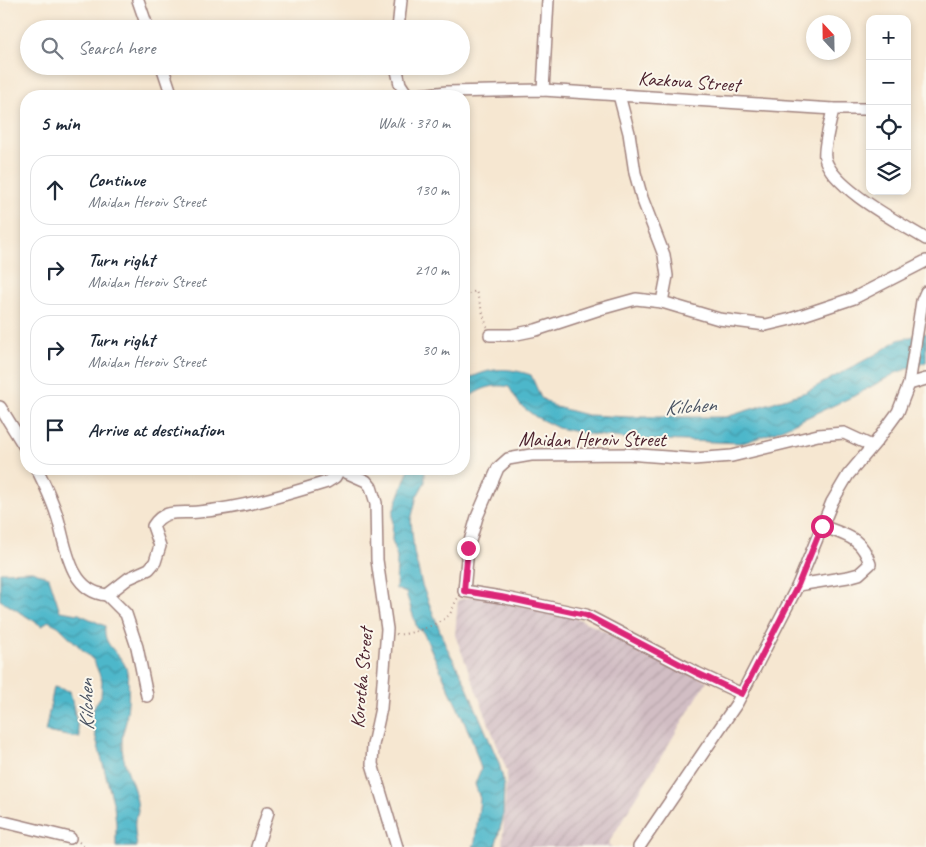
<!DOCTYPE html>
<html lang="en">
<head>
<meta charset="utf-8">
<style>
  body { margin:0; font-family:Caveat,sans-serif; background:#f2f2f3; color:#1f2937 }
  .controls { position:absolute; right:15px; top:15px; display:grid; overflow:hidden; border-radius:10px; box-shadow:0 2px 8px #0003 }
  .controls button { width:45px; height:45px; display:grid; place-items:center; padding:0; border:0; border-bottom:1px solid #e0e1e3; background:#fff; color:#1f2937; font:25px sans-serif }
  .compass { position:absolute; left:806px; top:15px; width:45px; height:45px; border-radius:50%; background:#fff; box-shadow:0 2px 8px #0003; rotate:338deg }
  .stop { position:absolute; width:15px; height:15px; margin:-11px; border:4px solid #db2777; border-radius:50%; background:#fff }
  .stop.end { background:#db2777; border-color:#fff; box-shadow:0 1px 5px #0008 }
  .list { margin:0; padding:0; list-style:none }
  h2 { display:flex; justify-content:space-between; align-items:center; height:65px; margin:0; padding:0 20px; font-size:21px }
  h2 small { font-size:16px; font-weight:400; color:#747a83 }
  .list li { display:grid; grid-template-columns:32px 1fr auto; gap:15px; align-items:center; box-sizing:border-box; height:70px; margin:0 10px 10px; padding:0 10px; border:1px solid #e0e1e3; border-radius:20px }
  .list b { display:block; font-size:19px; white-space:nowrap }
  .list p { margin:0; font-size:16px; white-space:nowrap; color:#747a83 }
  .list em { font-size:16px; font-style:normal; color:#747a83 }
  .icon { flex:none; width:28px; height:28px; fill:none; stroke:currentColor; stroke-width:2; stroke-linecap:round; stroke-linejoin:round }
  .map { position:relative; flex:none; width:926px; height:847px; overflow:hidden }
  .search { position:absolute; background:#fff; box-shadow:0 2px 8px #0003; left:20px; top:20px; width:450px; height:55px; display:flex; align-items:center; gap:12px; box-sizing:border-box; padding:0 18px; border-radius:28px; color:#747a83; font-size:19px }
  .panel { position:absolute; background:#fff; box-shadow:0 2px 8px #0003; left:20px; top:90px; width:450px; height:385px; border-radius:20px }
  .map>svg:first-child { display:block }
</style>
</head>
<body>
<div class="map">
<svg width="926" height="847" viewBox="0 0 926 847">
  <defs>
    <pattern id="industrial-furrows" width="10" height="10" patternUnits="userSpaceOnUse" patternTransform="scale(1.25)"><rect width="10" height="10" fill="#d2bec4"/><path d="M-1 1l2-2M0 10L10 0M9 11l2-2" fill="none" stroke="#b6a3a9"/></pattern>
    <pattern id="water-waves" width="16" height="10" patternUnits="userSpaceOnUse" patternTransform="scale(1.25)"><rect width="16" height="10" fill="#4db7ca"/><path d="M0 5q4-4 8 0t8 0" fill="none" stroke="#4294a4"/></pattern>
  </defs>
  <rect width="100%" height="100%" fill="#fbf7ec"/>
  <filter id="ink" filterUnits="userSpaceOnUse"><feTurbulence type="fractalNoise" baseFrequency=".02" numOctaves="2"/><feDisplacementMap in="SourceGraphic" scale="10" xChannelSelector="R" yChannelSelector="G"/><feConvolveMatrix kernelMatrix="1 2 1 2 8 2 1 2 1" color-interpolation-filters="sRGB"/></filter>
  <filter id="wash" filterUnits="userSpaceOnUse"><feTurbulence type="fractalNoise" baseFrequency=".0096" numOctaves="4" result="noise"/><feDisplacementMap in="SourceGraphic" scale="20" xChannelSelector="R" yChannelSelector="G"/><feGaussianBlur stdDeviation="1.12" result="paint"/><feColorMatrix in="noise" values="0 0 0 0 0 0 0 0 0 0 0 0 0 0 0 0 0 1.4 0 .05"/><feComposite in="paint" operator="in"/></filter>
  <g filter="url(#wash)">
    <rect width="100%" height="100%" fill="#f6e7d1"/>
    <polygon fill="url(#industrial-furrows)" points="475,596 575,617 707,681 608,844 612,847 502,847 507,771 455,635 458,600"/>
    <g fill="url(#water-waves)" stroke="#4c6b7a">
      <path d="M 926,333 L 926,362 L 896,373 L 854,396 L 775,432 L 743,443 L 629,439 L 587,434 L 558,428 L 536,417 L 520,405 L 509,387 C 492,383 476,390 464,402 L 464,381 C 489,368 504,366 531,375 L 541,398 L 556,407 L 587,415 L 629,417 L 726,417 L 806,392 L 878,353 L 898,340 Z"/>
      <polygon points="409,469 425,469 425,482 417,496 411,520 414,552 422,585 446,646 463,678 499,763 504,783 503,818 495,847 473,847 475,842 480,799 475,784 481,769 471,737 423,632 417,628 406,593 396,589 397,558 392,540 393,512"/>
      <path d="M 32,571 L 49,577 L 60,611 L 79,614 L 105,626 C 102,649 124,653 127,672 C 130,688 128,705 126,721 C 125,727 122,733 122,740 C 120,763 137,786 138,810 C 138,814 135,817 135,820 C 134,829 136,838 137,847 L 116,847 L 116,823 L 114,806 L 91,719 L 94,707 L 101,696 L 102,681 L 94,661 L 58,626 L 48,621 L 42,626 L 0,600 L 0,572 Z"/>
      <polygon points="54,687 70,691 80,738 45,732"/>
    </g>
  </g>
  <g filter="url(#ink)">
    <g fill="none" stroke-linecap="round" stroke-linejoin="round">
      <g stroke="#a0837e" stroke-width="14">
        <g id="minor">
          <polyline points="138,0 148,29"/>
          <polyline points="398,29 401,0"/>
          <polyline points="162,66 172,96"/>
          <polyline points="396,66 400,84 408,96"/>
          <polyline points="543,90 548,0"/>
          <polyline points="619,95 629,133 635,173 642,198 664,255 667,276 662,302"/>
          <polyline points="410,96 447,92 543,90 833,109 870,109"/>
          <path d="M 833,109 C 831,120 823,148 825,158 C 832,188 900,223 926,239"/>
          <polyline points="490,335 512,335 536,330 600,309 636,299 662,302 719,319 766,325 791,319 854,298 926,261"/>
          <polyline points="909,384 926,379"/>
          <polyline points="0,407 26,449"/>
          <path d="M 37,469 C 45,485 53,502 58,519 C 66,547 70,592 107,595 L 129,578 L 149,569 L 155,562 L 160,546 L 153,526 C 164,508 180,514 198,512 C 242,508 285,495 327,482 L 335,477 L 339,470"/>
          <polyline points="339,469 366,481 371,487 376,503 377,560 387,629 381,708 373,745 372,764 397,847"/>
          <path d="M 798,585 L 848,577 L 859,574 L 870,564 C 862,537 845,535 822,526"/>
          <polyline points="107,595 126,614 137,647 147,696"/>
          <polyline points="742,694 697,673 586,615 501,597 464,591 468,548 477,517 498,468 508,459 531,455 627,454 693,459 732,456 818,435 844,433 872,446"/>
          <polyline points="0,821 70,838"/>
          <polyline points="257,847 268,812"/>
          <polyline points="639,847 737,703 798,585 832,502 848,475 876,442 898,412 909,384 922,301 926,292"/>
        </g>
      </g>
      <g stroke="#a0837e" stroke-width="2" stroke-dasharray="1 4" stroke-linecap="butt">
        <polyline points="464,296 476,291 487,327"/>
        <path d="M 396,634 C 405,637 442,623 448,616 C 453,611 454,603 458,598"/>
        <polyline points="79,842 85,847"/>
      </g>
      <use href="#minor" stroke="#fff" stroke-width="11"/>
    </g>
  </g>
  <g fill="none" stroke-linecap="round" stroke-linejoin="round" filter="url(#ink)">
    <polyline stroke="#db2777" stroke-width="6" points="468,548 464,591 501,597 586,615 697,673 742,694 798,585 822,526"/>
  </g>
  <g text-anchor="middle" stroke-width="4" stroke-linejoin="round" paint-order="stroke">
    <g font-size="20" fill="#4a1f2b" stroke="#fbf7ec">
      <text transform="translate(689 81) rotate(4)" y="7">Kazkova Street</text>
      <text x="592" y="446">Maidan Heroiv Street</text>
      <text transform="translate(361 678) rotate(-85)" y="7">Korotka Street</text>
    </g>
    <g font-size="21" font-style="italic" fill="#4b5463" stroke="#fbf7ec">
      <text transform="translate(690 406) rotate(-4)" y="7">Kilchen</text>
      <text transform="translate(86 705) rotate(-91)" y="7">Kilchen</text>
    </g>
  </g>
</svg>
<div class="controls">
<button>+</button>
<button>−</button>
<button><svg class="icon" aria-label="locate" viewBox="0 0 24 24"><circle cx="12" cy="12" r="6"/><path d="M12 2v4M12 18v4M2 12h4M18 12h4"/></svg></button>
<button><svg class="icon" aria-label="layers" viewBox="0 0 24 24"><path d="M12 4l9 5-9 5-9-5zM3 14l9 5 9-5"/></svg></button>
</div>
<svg class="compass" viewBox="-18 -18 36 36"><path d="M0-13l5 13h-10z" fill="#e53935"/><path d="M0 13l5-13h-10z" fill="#747a83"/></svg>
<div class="stop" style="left:822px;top:526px"></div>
<div class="stop end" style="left:468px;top:548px"></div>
<div class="search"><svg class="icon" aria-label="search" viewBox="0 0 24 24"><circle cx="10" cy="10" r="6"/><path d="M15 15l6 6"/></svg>Search here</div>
<section class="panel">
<h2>5 min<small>Walk · 370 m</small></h2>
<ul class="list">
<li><svg class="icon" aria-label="ahead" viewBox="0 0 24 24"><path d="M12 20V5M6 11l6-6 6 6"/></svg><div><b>Continue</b><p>Maidan Heroiv Street</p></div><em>130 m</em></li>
<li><svg class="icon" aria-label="right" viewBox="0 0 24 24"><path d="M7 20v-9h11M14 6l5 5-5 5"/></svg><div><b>Turn right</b><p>Maidan Heroiv Street</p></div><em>210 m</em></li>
<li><svg class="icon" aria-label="right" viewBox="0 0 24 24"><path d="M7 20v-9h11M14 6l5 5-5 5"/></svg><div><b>Turn right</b><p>Maidan Heroiv Street</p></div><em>30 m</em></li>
<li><svg class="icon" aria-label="arrive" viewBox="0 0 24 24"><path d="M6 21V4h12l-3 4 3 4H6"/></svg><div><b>Arrive at destination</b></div></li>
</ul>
</section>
</div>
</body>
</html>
